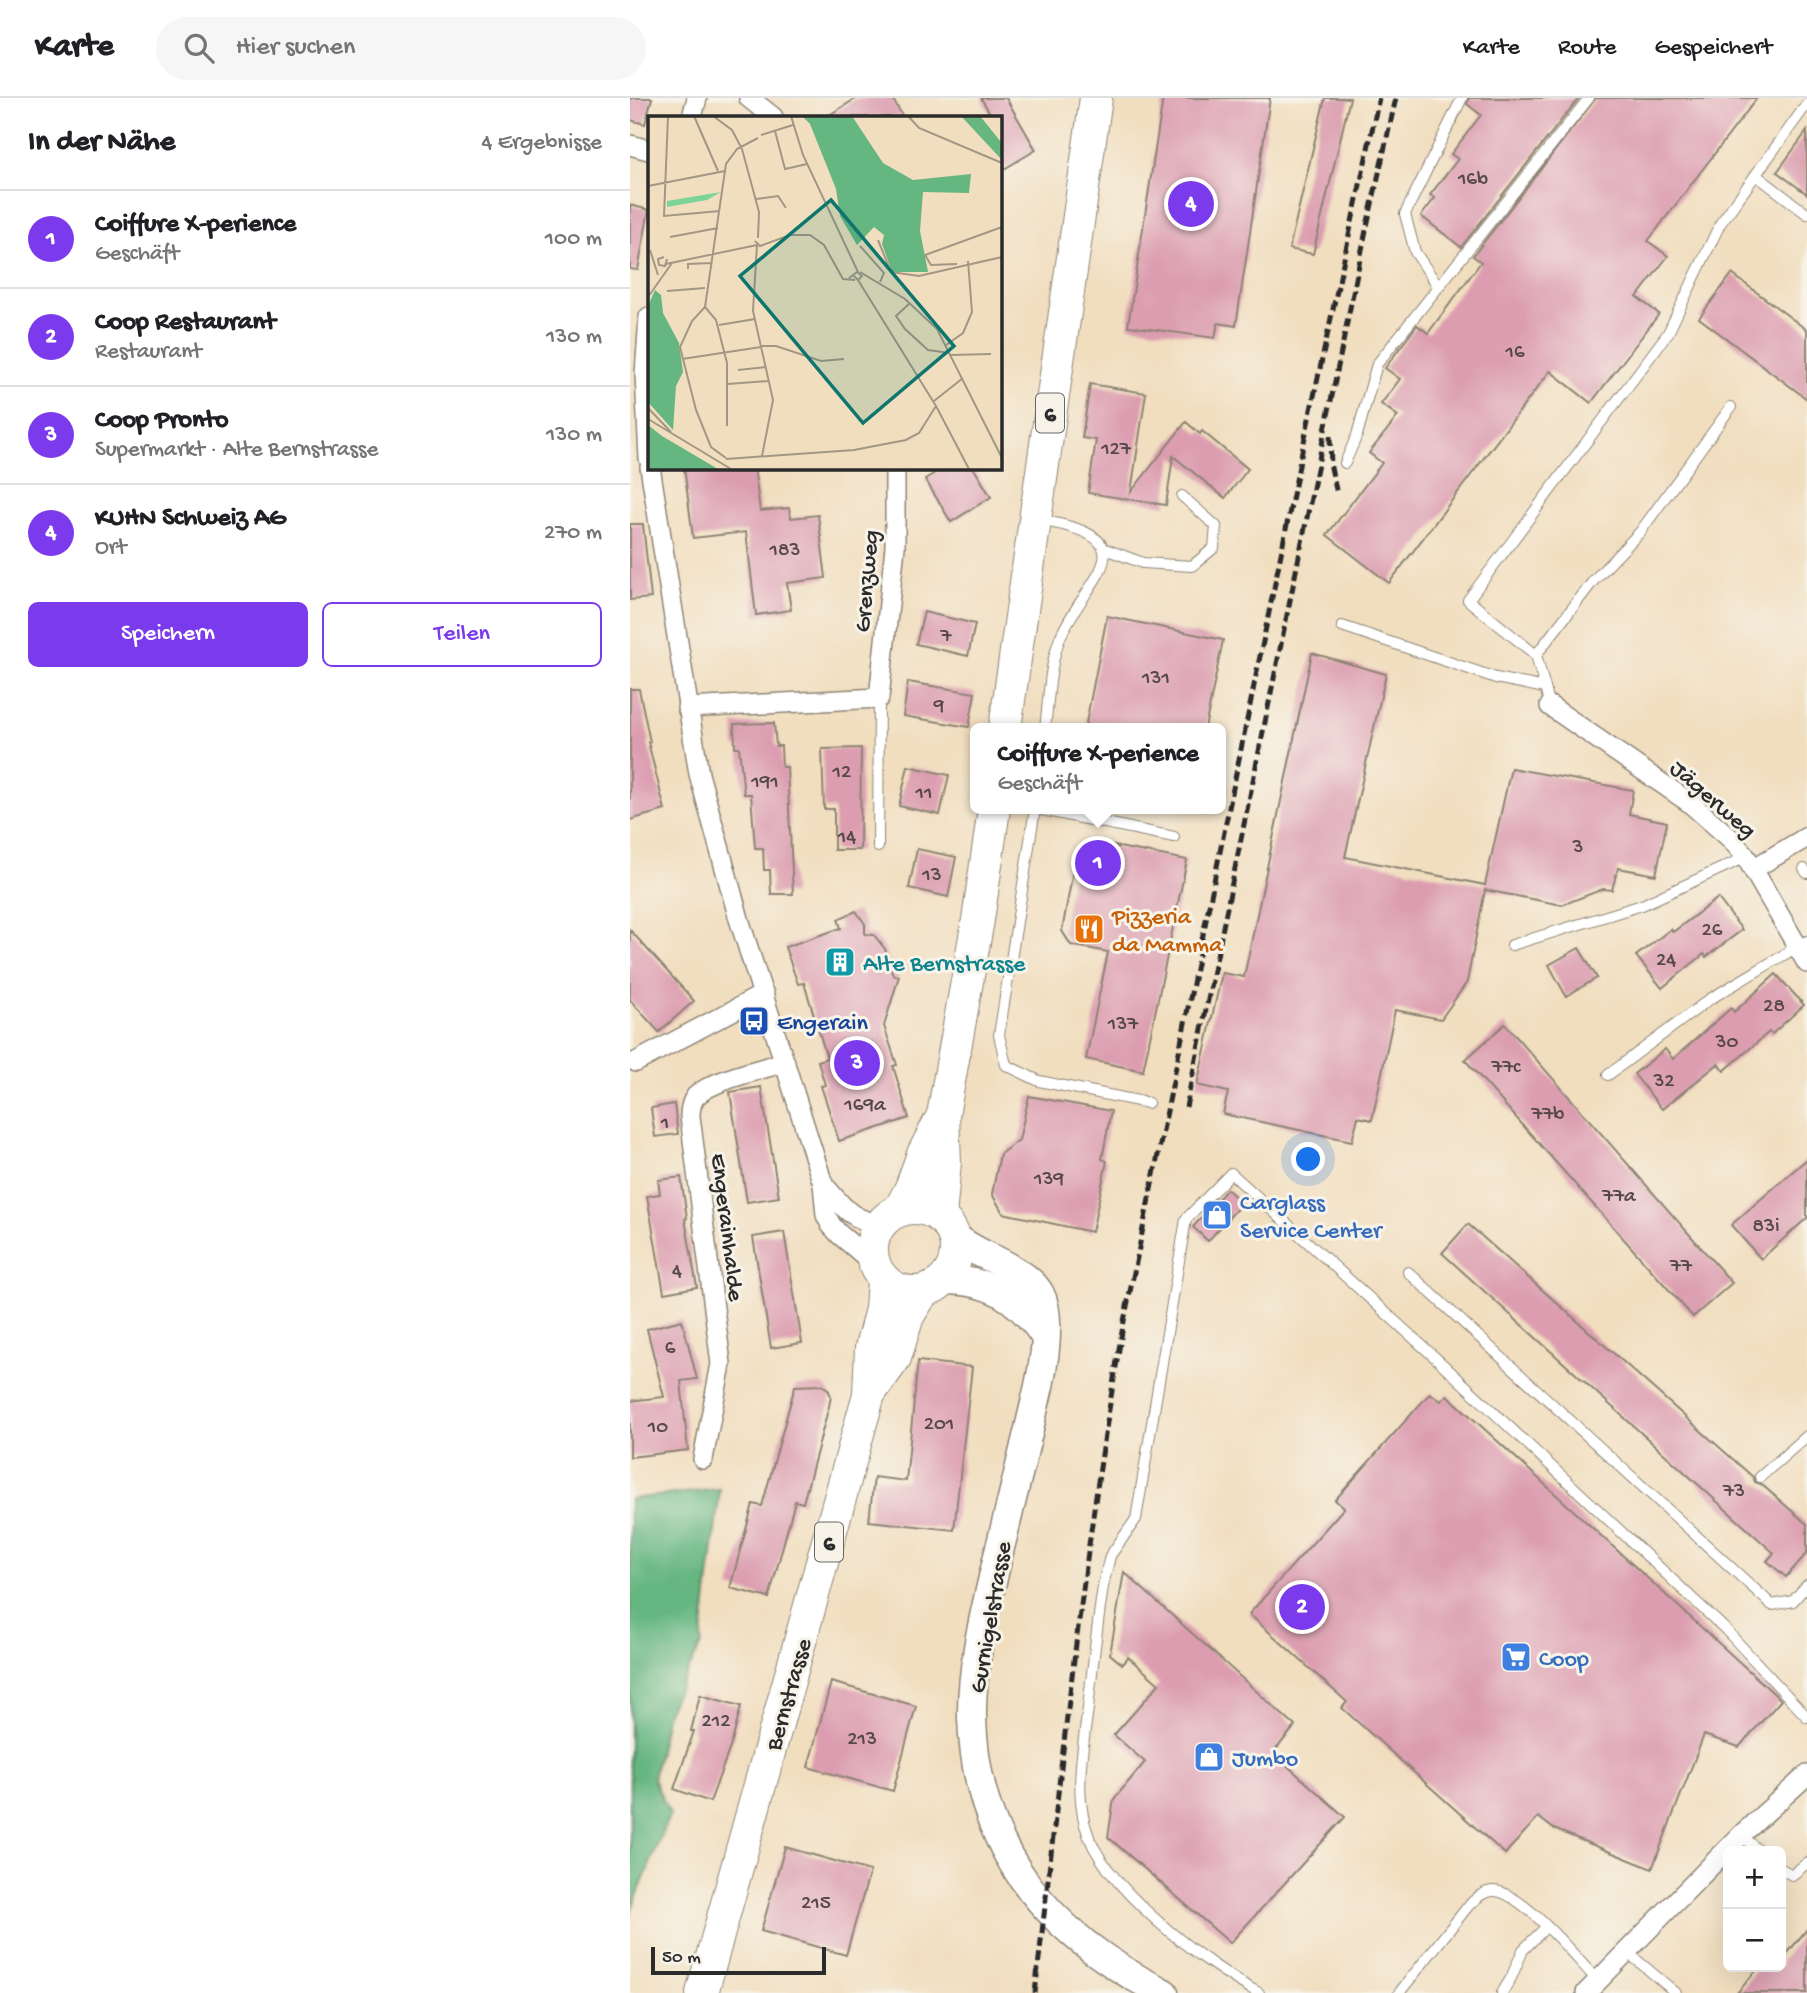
<!DOCTYPE html>
<html lang="de">
<head>
<meta charset="utf-8">
<style>
  body { margin:0; font-family:"Gochi Hand",sans-serif; background:#f6f6f6; color:#202124 }
  .controls { position:absolute; right:21px; bottom:21px; display:grid; overflow:hidden; border-radius:10px; box-shadow:0 7px 28px #0002 }
  .controls button { width:63px; height:63px; display:grid; place-items:center; padding:0; border:0; border-bottom:2px solid #e0e0e0; background:#fff; color:#202124; font:35px sans-serif }
  .scale { position:absolute; left:21px; bottom:18px; width:175px; box-sizing:border-box; padding-left:7px; border:4px solid #2b2b2b; border-top:0; font-size:19px; line-height:24px; white-space:nowrap; color:#2b2b2b; -webkit-text-stroke:5px #f7f3e8; paint-order:stroke }
  .you { position:absolute; left:679px; top:1062px; width:24px; height:24px; margin:-18px; border:5px solid #fff; border-radius:50%; background:#1a73e8; box-shadow:0 0 0 10px #1a73e833 }
  .badge { display:grid; place-items:center; width:46px; height:46px; border-radius:50%; background:#7c3aed; color:#fff; font-size:23px; font-weight:700 }
  .pin { position:absolute; translate:-50% -50%; border:4px solid #fff; box-shadow:0 2px 7px #0006 }
  .popup { position:absolute; left:340px; top:625px; width:256px; height:91px; box-sizing:border-box; display:grid; place-content:center; border-radius:10px; background:#fff; filter:drop-shadow(0 2px 5px #0005); font-size:23px; white-space:nowrap; color:#757577 }
  .popup b { font-size:26px; color:#202124 }
  .popup::after { content:''; position:absolute; left:50%; top:100%; margin-left:-14px; border:14px solid transparent; border-top-color:#fff }
  .list { margin:0; padding:0; list-style:none }
  h2 { display:flex; justify-content:space-between; align-items:center; height:91px; margin:0; padding:0 28px; font-size:30px }
  h2 small { font-size:23px; font-weight:400; color:#757577 }
  .list li { display:grid; grid-template-columns:46px 1fr auto; gap:21px; align-items:center; box-sizing:border-box; height:98px; padding:0 28px; border-top:2px solid #e0e0e0 }
  .list b { display:block; font-size:26px; white-space:nowrap }
  .list p { margin:0; font-size:23px; white-space:nowrap; color:#757577 }
  .list em { font-size:23px; font-style:normal; color:#757577 }
  .actions { display:flex; gap:14px; padding:21px 28px }
  .actions a { flex:1; padding:16px 0; border:2px solid #7c3aed; border-radius:10px; text-align:center; font-size:24px; color:#7c3aed }
  .actions .main { background:#7c3aed; color:#fff }
  .icon { flex:none; width:38px; height:38px; fill:none; stroke:currentColor; stroke-width:2; stroke-linecap:round; stroke-linejoin:round }
  .map { position:relative; flex:none; width:1177px; height:1895px; overflow:hidden }
  header { display:flex; align-items:center; gap:42px; box-sizing:border-box; height:98px; padding:0 35px; background:#fff; border-bottom:2px solid #e0e0e0 }
  header strong { font-size:33px }
  nav { display:flex; gap:38px; margin-inline-start:auto; font-size:24px }
  .search { width:490px; height:63px; background:#f6f6f6; display:flex; align-items:center; gap:18px; box-sizing:border-box; padding:0 24px; border-radius:38px; color:#757577; font-size:26px }
  main { display:flex }
  aside { flex:1; background:#fff }
  .map>svg:first-child { display:block }
</style>
</head>
<body>
<header>
<strong>Karte</strong>
<div class="search"><svg class="icon" aria-label="search" viewBox="0 0 24 24"><circle cx="10" cy="10" r="6"/><path d="M15 15l6 6"/></svg>Hier suchen</div>
<nav><a>Karte</a><a>Route</a><a>Gespeichert</a></nav>
</header>
<main>
<aside>
<h2>In der Nähe<small>4 Ergebnisse</small></h2>
<ul class="list">
<li><span class="badge">1</span><div><b>Coiffure X-perience</b><p>Geschäft</p></div><em>100 m</em></li>
<li><span class="badge">2</span><div><b>Coop Restaurant</b><p>Restaurant</p></div><em>130 m</em></li>
<li><span class="badge">3</span><div><b>Coop Pronto</b><p>Supermarkt · Alte Bernstrasse</p></div><em>130 m</em></li>
<li><span class="badge">4</span><div><b>KUHN Schweiz AG</b><p>Ort</p></div><em>270 m</em></li>
</ul>
<div class="actions"><a class="main">Speichern</a><a>Teilen</a></div>
</aside>
<div class="map">
<svg width="1177" height="1895" viewBox="0 0 1177 1895">
  <rect width="100%" height="100%" fill="#f7f3e8"/>
  <filter id="ink" filterUnits="userSpaceOnUse"><feTurbulence type="fractalNoise" baseFrequency=".0143" numOctaves="2"/><feDisplacementMap in="SourceGraphic" scale="14" xChannelSelector="R" yChannelSelector="G"/><feConvolveMatrix kernelMatrix="1 2 1 2 8 2 1 2 1" color-interpolation-filters="sRGB"/></filter>
  <filter id="wash" filterUnits="userSpaceOnUse"><feTurbulence type="fractalNoise" baseFrequency=".00686" numOctaves="4" result="noise"/><feDisplacementMap in="SourceGraphic" scale="28" xChannelSelector="R" yChannelSelector="G"/><feGaussianBlur stdDeviation="1.57" result="paint"/><feColorMatrix in="noise" values="0 0 0 0 0 0 0 0 0 0 0 0 0 0 0 0 0 1.4 0 .05"/><feComposite in="paint" operator="in"/></filter>
  <g filter="url(#wash)">
    <rect width="100%" height="100%" fill="#f1debf"/>
    <polygon fill="#65b681" stroke="#487056" stroke-width="2" points="90,1391 71,1547 37,1614 23,1681 40,1716 0,1816 0,1401"/>
    <g id="blocks">
      <g fill="#dc9db0">
        <polygon points="0,0 22,0 15,26 0,22"/>
        <polygon points="227,0 262,0 273,19 196,19"/>
        <polygon points="351,0 376,0 406,52 369,74 369,19 362,19"/>
        <polygon points="533,0 640,0 606,228 588,225 585,240 498,228"/>
        <polygon points="695,0 720,0 683,156 659,151"/>
        <polygon points="839,0 949,0 831,149 791,118 805,100 800,97 828,61 821,56 851,17 837,6"/>
        <polygon points="966,0 1127,0 1018,143 1038,158 1007,199 1029,216 961,305 920,273 759,485 697,437 752,365 739,355 768,318 751,306 770,281 755,270 787,227 798,235 851,164 843,158"/>
        <polygon points="1177,33 1177,96 1147,74"/>
        <polygon points="0,107 19,112 8,172 0,171"/>
        <polygon points="1102,176 1177,232 1177,301 1069,220"/>
        <polygon points="460,286 516,295 501,394 556,324 570,336 572,333 618,371 595,400 543,358 536,407 458,395 466,342 452,340"/>
        <polygon points="54,369 124,369 130,413 159,410 161,420 188,417 196,480 157,485 161,512 126,517 116,434 63,440"/>
        <polygon points="315,369 343,369 361,399 321,424 295,381"/>
        <polygon points="0,426 13,426 21,500 0,502"/>
        <polygon points="294,514 345,526 338,558 286,546"/>
        <polygon points="477,518 593,542 575,630 455,630"/>
        <polygon points="682,555 756,576 715,759 855,787 881,670 1003,692 999,716 1037,724 1026,777 988,770 982,792 973,791 932,807 855,792 837,884 811,921 765,912 742,1022 728,1019 722,1043 593,1016 598,994 567,987 592,875 614,879"/>
        <polygon points="278,584 345,595 339,629 273,618"/>
        <polygon points="0,591 9,591 20,644 18,644 35,712 0,722"/>
        <polygon points="144,625 146,648 151,648 152,669 157,669 163,796 141,796 140,772 134,772 133,750 125,750 121,696 114,696 109,649 105,649 104,626"/>
        <polygon points="231,650 230,752 204,752 204,711 194,711 192,651"/>
        <polygon points="278,668 319,677 310,717 269,708"/>
        <polygon points="458,743 557,762 513,973 456,961 478,854 441,847 432,833 447,751"/>
        <polygon points="287,751 326,759 318,799 279,790"/>
        <polygon points="1088,800 1112,832 1076,859 1074,856 1032,890 1006,858 1041,831 1043,834"/>
        <polygon points="226,813 235,826 235,836 244,837 255,851 263,877 269,878 254,928 267,967 263,968 279,1020 209,1043 191,988 195,987 188,963 197,960 174,885 168,886 155,849 211,830 208,821"/>
        <polygon points="0,832 64,903 29,934 0,902"/>
        <polygon points="949,850 967,880 936,898 919,867"/>
        <polygon points="1146,876 1174,907 1142,936 1139,934 1094,973 1088,966 1032,1011 1004,976 1035,951 1043,961 1101,910 1104,914"/>
        <polygon points="875,926 1102,1185 1063,1219 835,962"/>
        <polygon points="131,989 149,1099 117,1104 100,994"/>
        <polygon points="399,998 481,1013 472,1061 477,1063 462,1134 373,1115 362,1096 370,1056 389,1042"/>
        <polygon points="44,1006 48,1036 25,1039 21,1010"/>
        <polygon points="1177,1061 1177,1120 1131,1161 1101,1127"/>
        <polygon points="51,1079 57,1120 55,1121 67,1189 34,1195 17,1098 30,1096 28,1082"/>
        <polygon points="597,1091 612,1105 578,1143 563,1129"/>
        <polygon points="838,1126 1123,1379 1125,1384 1131,1386 1177,1426 1177,1455 1156,1479 1137,1463 1144,1455 812,1155"/>
        <polygon points="154,1134 172,1245 141,1250 123,1139"/>
        <polygon points="52,1222 67,1281 51,1283 58,1352 0,1359 0,1303 34,1299 17,1231"/>
        <polygon points="288,1263 342,1269 324,1432 239,1423 244,1379 276,1383"/>
        <polygon points="192,1287 198,1291 201,1298 199,1308 173,1405 165,1403 139,1500 100,1490 123,1406 132,1408 165,1288"/>
        <polygon points="800,1295 811,1303 817,1297 1151,1602 1109,1649 1074,1637 1022,1771 924,1731 908,1719 875,1756 712,1610 717,1604 619,1516 714,1410 705,1402"/>
        <polygon points="494,1474 665,1628 643,1655 715,1719 600,1845 478,1739 484,1701 515,1664 484,1637 529,1586 498,1559 492,1566 480,1556"/>
        <polygon points="201,1584 286,1608 263,1693 178,1669"/>
        <polygon points="70,1597 111,1608 102,1644 80,1704 44,1691 64,1633 61,1633"/>
        <polygon points="155,1749 240,1773 216,1857 131,1833"/>
        <polygon points="1177,1831 1177,1895 1107,1895 1129,1869 1151,1869 1151,1863"/>
      </g>
    </g>
  </g>
  <g filter="url(#ink)">
    <use href="#blocks" fill-opacity="0" stroke="#8e8475" stroke-width="2"/>
    <g fill="none" stroke-linecap="round" stroke-linejoin="round">
      <g stroke="#8e8475" stroke-width="12">
        <g id="service">
          <polyline points="1126,77 1177,116"/>
          <polyline points="808,188 785,154 775,116 832,0"/>
          <polyline points="715,365 727,337 747,266 959,0"/>
          <path d="M 408,422 C 527,441 455,480 430,540 C 419,568 419,601 415,630"/>
          <polyline points="475,451 513,465 562,468 584,450 586,428 552,398"/>
          <polyline points="712,528 866,580 915,590"/>
          <polyline points="906,557 964,482 1010,434 1101,309"/>
          <polyline points="920,608 906,557 838,502 1038,235 1090,126 1177,6"/>
          <polyline points="405,711 369,937 376,967 409,983 518,1005"/>
          <polyline points="407,711 544,739"/>
          <polyline points="248,749 249,600"/>
          <polyline points="1174,771 1177,775"/>
          <polyline points="882,847 1012,807 1116,759"/>
          <polyline points="978,977 1080,901 1177,843"/>
          <polyline points="778,1174 1142,1507 1163,1503 1177,1487"/>
          <polyline points="1130,1379 1177,1338"/>
          <polyline points="1111,1737 1129,1753"/>
          <polyline points="1151,1771 1162,1777 1177,1765"/>
          <polyline points="996,1853 1046,1895"/>
          <path d="M 629,1895 C 575,1866 471,1789 455,1727 C 445,1689 453,1649 458,1610 C 463,1568 467,1525 474,1483 L 480,1458 L 506,1421 L 556,1121 L 601,1075 L 809,1263 L 1096,1532 L 1177,1619"/>
          <path d="M 769,1895 L 839,1807 C 846,1801 852,1794 862,1793 C 889,1790 948,1862 968,1883"/>
          <polyline points="872,1895 881,1880 893,1852 916,1829"/>
        </g>
      </g>
      <g stroke="#8e8475" stroke-width="22">
        <g id="minor">
          <polyline points="119,0 143,19"/>
          <polyline points="62,19 67,0"/>
          <polyline points="0,47 19,52"/>
          <polyline points="19,219 15,276 19,361"/>
          <polyline points="20,369 69,676 109,821 193,1086 196,1117 201,1127 209,1136 242,1164"/>
          <polyline points="920,608 1060,705 1101,741 1116,759 1177,865"/>
          <polyline points="57,610 249,600 265,449 265,369"/>
          <polyline points="1123,771 1177,739"/>
          <polyline points="6,964 134,896"/>
          <path d="M 193,1086 C 212,1108 221,1123 252,1126"/>
          <path d="M 73,1361 L 91,1266 L 60,1018 C 60,1011 61,1004 66,998 C 82,982 133,971 155,964"/>
          <polyline points="956,1895 1111,1737 1177,1677"/>
        </g>
      </g>
      <g stroke="#8e8475" stroke-width="31">
        <g id="secondary">
          <path d="M 324,1138 C 340,1152 359,1158 377,1168 C 389,1175 403,1183 410,1196 C 422,1218 414,1264 409,1288 C 396,1345 382,1401 368,1458 C 356,1510 341,1565 342,1620 C 346,1752 419,1838 534,1895"/>
          <path d="M 314,1182 C 361,1182 388,1199 414,1237"/>
        </g>
      </g>
      <g stroke="#8e8475" stroke-width="34">
        <g id="primary">
          <polyline points="375,630 466,0"/>
          <circle cx="284" cy="1152" r="42"/>
          <polyline points="269,1113 281,1090 293,1056 312,1019"/>
          <polyline points="310,1119 315,1064 313,1017 348,822 364,711"/>
          <polyline points="239,1296 265,1260 278,1218 293,1194"/>
          <polyline points="72,1895 239,1296 241,1250 251,1211 253,1181"/>
        </g>
      </g>
      <use href="#service" stroke="#fff" stroke-width="10"/>
      <use href="#minor" stroke="#fff" stroke-width="19"/>
      <use href="#secondary" stroke="#fff" stroke-width="28"/>
      <use href="#primary" stroke="#fff" stroke-width="32"/>
      <g stroke="#2b2b2b" stroke-width="5" stroke-dasharray="10 5" stroke-linecap="butt">
        <polyline points="700,338 701,370 707,396"/>
        <polyline points="556,1009 735,137 766,0"/>
        <path d="M 405,1895 C 431,1672 454,1449 493,1228 L 672,353 L 749,0"/>
      </g>
    </g>
  </g>
  <defs>
    <g id="restaurant-square" transform="scale(1.575)"><rect x="-9" y="-9" width="18" height="18" rx="4" fill="#e8710a" stroke="#f7f3e8"/><path d="M-5-6h1v4h1v-4h1v4h1v-4h1v5L-1.5 .5V6h-2V.5L-5-1ZM5-6V6H3V1.5H1.5Q1.5-4 5-6Z" fill="#fff"/></g>
    <g id="building-square" transform="scale(1.575)"><rect x="-9" y="-9" width="18" height="18" rx="4" fill="#0f9aa8" stroke="#f7f3e8"/><path d="M-4-6H4V6H1V3H-1V6H-4ZM-2.5-4.3h1.7v1.8h-1.7ZM.8-4.3h1.7v1.8H.8ZM-2.5-1h1.7V.8h-1.7ZM.8-1h1.7V.8H.8Z" fill="#fff"/></g>
    <g id="bus-square" transform="scale(1.575)"><rect x="-9" y="-9" width="18" height="18" rx="4" fill="#1a4fb4" stroke="#f7f3e8"/><path d="M-5-6H5V4H4V6H2V4H-2V6H-4V4H-5ZM-3.5-4V0h7V-4ZM-3.5 1.2v1.5H-2V1.2ZM2 1.2v1.5H3.5V1.2Z" fill="#fff"/></g>
    <g id="shop-square" transform="scale(1.575)"><rect x="-9" y="-9" width="18" height="18" rx="4" fill="#3f7fe0" stroke="#f7f3e8"/><path d="M-5-2.5h2.3a2.7 3.5 0 0 1 5.4 0H5L5.5 6h-11ZM-1.5-2.5h3a1.5 2.3 0 0 0-3 0Z" fill="#fff"/></g>
    <g id="supermarket-square" transform="scale(1.575)"><rect x="-9" y="-9" width="18" height="18" rx="4" fill="#3f7fe0" stroke="#f7f3e8"/><path d="M-6-5.5h2.5l.6 2H6L4.5 2H-2.5L-4.4-4H-6ZM-1.5 3.2a1.3 1.3 0 1 0 .1 0ZM3 3.2a1.3 1.3 0 1 0 .1 0Z" fill="#fff"/></g>
  </defs>
  <g fill-rule="evenodd">
    <use href="#restaurant-square" x="459" y="831"/>
    <use href="#building-square" x="210" y="864"/>
    <use href="#bus-square" x="124" y="923"/>
    <use href="#shop-square" x="587" y="1117"/>
    <use href="#supermarket-square" x="886" y="1559"/>
    <use href="#shop-square" x="579" y="1659"/>
  </g>
  <g text-anchor="middle" stroke-width="6" stroke-linejoin="round" paint-order="stroke">
    <g font-size="21" fill="#57484c">
      <text x="843" y="86">16b</text>
      <text x="885" y="259">16</text>
      <text x="486" y="356">127</text>
      <text x="155" y="457">183</text>
      <text x="316" y="543">7</text>
      <text x="526" y="585">131</text>
      <text x="309" y="613">9</text>
      <text x="212" y="679">12</text>
      <text x="135" y="689">191</text>
      <text x="294" y="700">11</text>
      <text x="217" y="744">14</text>
      <text x="948" y="754">3</text>
      <text x="302" y="782">13</text>
      <text x="1082" y="837">26</text>
      <text x="1036" y="867">24</text>
      <text x="1144" y="913">28</text>
      <text x="493" y="931">137</text>
      <text x="1097" y="949">30</text>
      <text x="876" y="974">77c</text>
      <text x="1034" y="988">32</text>
      <text x="235" y="1012">169a</text>
      <text x="918" y="1021">77b</text>
      <text x="35" y="1030">1</text>
      <text x="419" y="1086">139</text>
      <text x="989" y="1103">77a</text>
      <text x="1136" y="1133">83i</text>
      <text x="1051" y="1173">77</text>
      <text x="47" y="1178">4</text>
      <text x="40" y="1255">6</text>
      <text x="309" y="1331">201</text>
      <text x="28" y="1334">10</text>
      <text x="1104" y="1398">73</text>
      <text x="86" y="1628">212</text>
      <text x="232" y="1646">213</text>
      <text x="186" y="1810">215</text>
    </g>
    <g fill="#f7f3e8" stroke="#686764" stroke-width="2">
      <rect x="406" y="295.5" width="28" height="39" rx="5"/>
      <rect x="185" y="1424.5" width="28" height="39" rx="5"/>
    </g>
    <g font-size="23" font-weight="bold" fill="#2b2b2b">
      <text x="420" y="323">6</text>
      <text x="199" y="1452">6</text>
    </g>
    <g font-size="24" fill="#2b2b2b" stroke="#f7f3e8">
      <text transform="translate(235 483) rotate(-85)" y="8">Grenzweg</text>
      <text transform="translate(1084 700) rotate(41)" y="8">Jägerweg</text>
      <text transform="translate(99 1129) rotate(83)" y="8">Engerainhalde</text>
      <text transform="translate(359 1519) rotate(-80)" y="8">Gurnigelstrasse</text>
      <text transform="translate(157 1596) rotate(-74)" y="8">Bernstrasse</text>
    </g>
    <g font-size="24" fill="#c56008" stroke="#f7f3e8" text-anchor="start">
      <text x="482" y="825">Pizzeria<tspan x="482" dy="28">da Mamma</tspan></text>
    </g>
    <g font-size="24" fill="#0d838f" stroke="#f7f3e8" text-anchor="start">
      <text x="233" y="872">Alte Bernstrasse</text>
    </g>
    <g font-size="24" fill="#164399" stroke="#f7f3e8" text-anchor="start">
      <text x="147" y="931">Engerain</text>
    </g>
    <g font-size="24" fill="#366cbe" stroke="#f7f3e8" text-anchor="start">
      <text x="610" y="1111">Carglass<tspan x="610" dy="28">Service Center</tspan></text>
      <text x="909" y="1567">Coop</text>
      <text x="602" y="1667">Jumbo</text>
    </g>
  </g>
  <g transform="translate(18 18)">
    <rect width="354" height="354" fill="#f1debf"/>
    <path d="M 73,76 L 59,84 L 19,91 L 19,85 Z" fill="#7cd499"/>
    <path d="M 154,0 L 204,0 L 235,47 L 265,64 L 323,58 L 321,77 L 275,76 L 272,115 L 280,156 L 244,156 L 234,128 L 236,119 L 226,111 L 209,129 L 192,100 L 188,73 L 162,8 ZM 313,0 L 332,0 L 353,26 L 353,43 ZM 7,174 L 13,179 L 15,197 L 31,227 L 35,256 L 28,270 L 25,314 L 0,286 L 0,190 ZM 0,309 L 14,320 L 70,353 L 0,353 Z" fill="#65b681"/>
    <path fill="none" stroke="#a29684" stroke-width="2" d="M 20,0 L 16,100 L 72,95M 46,0 L 70,55M 65,0 L 84,14 L 94,33 L 111,96 L 110,122M 143,0 L 155,39 L 210,156M 260,0 L 271,12 L 354,47M 127,15 L 137,53 L 159,48M 113,19 L 145,9M 0,70 L 77,55M 108,83 L 130,80 L 138,92M 22,121 L 70,112M 230,124 L 243,156M 107,125 L 112,130 L 142,119 L 162,119 L 176,129 L 195,163 L 207,164M 109,129 L 105,195 L 125,284 L 114,340M 212,130 L 236,157 L 232,166M 2,134 L 10,159M 16,141 L 10,143 L 11,149 L 17,150 L 19,143M 18,148 L 109,129M 309,148 L 283,149 L 277,139 L 354,111M 40,153 L 40,148 L 63,147M 212,156 L 257,183 L 289,213 L 354,342M 243,156 L 271,160 L 354,141M 201,162 L 209,156 L 214,160 L 210,164 L 205,159M 210,164 L 288,290 L 321,353M 19,175 L 57,172M 0,181 L 24,147M 262,187 L 248,200 L 257,213 L 280,234 L 302,237M 57,191 L 68,204 L 79,247 L 79,310M 71,209 L 107,203M 298,229 L 315,217 L 324,196 L 320,145M 113,230 L 128,230 L 173,245 L 196,243M 303,239 L 343,238M 34,243 L 113,231M 90,254 L 118,251M 80,268 L 121,265M 286,285 L 315,262M 0,292 L 23,316M 0,303 L 83,353M 78,342 L 63,331 L 48,294 L 32,231 L 44,205 L 57,191 L 78,48 L 89,33 L 110,22M 78,343 L 206,334 L 258,324 L 271,317 L 288,290"/>
    <path fill="#0f766e" fill-opacity="0.15" stroke="#0f766e" stroke-width="3.5" d="M 183,84 L 306,230 L 215,307 L 92,160 Z"/>
    <rect width="354" height="354" fill="none" stroke="#2b2b2b" stroke-width="3.5"/>
  </g>
</svg>
<div class="controls">
<button>+</button>
<button>−</button>
</div>
<div class="scale">50 m</div>
<div class="you"></div>
<div class="pin badge" style="left:468px;top:765px">1</div>
<div class="popup"><b>Coiffure X-perience</b>Geschäft</div>
<div class="pin badge" style="left:672px;top:1509px">2</div>
<div class="pin badge" style="left:227px;top:965px">3</div>
<div class="pin badge" style="left:561px;top:106px">4</div>
</div>
</main>
</body>
</html>
